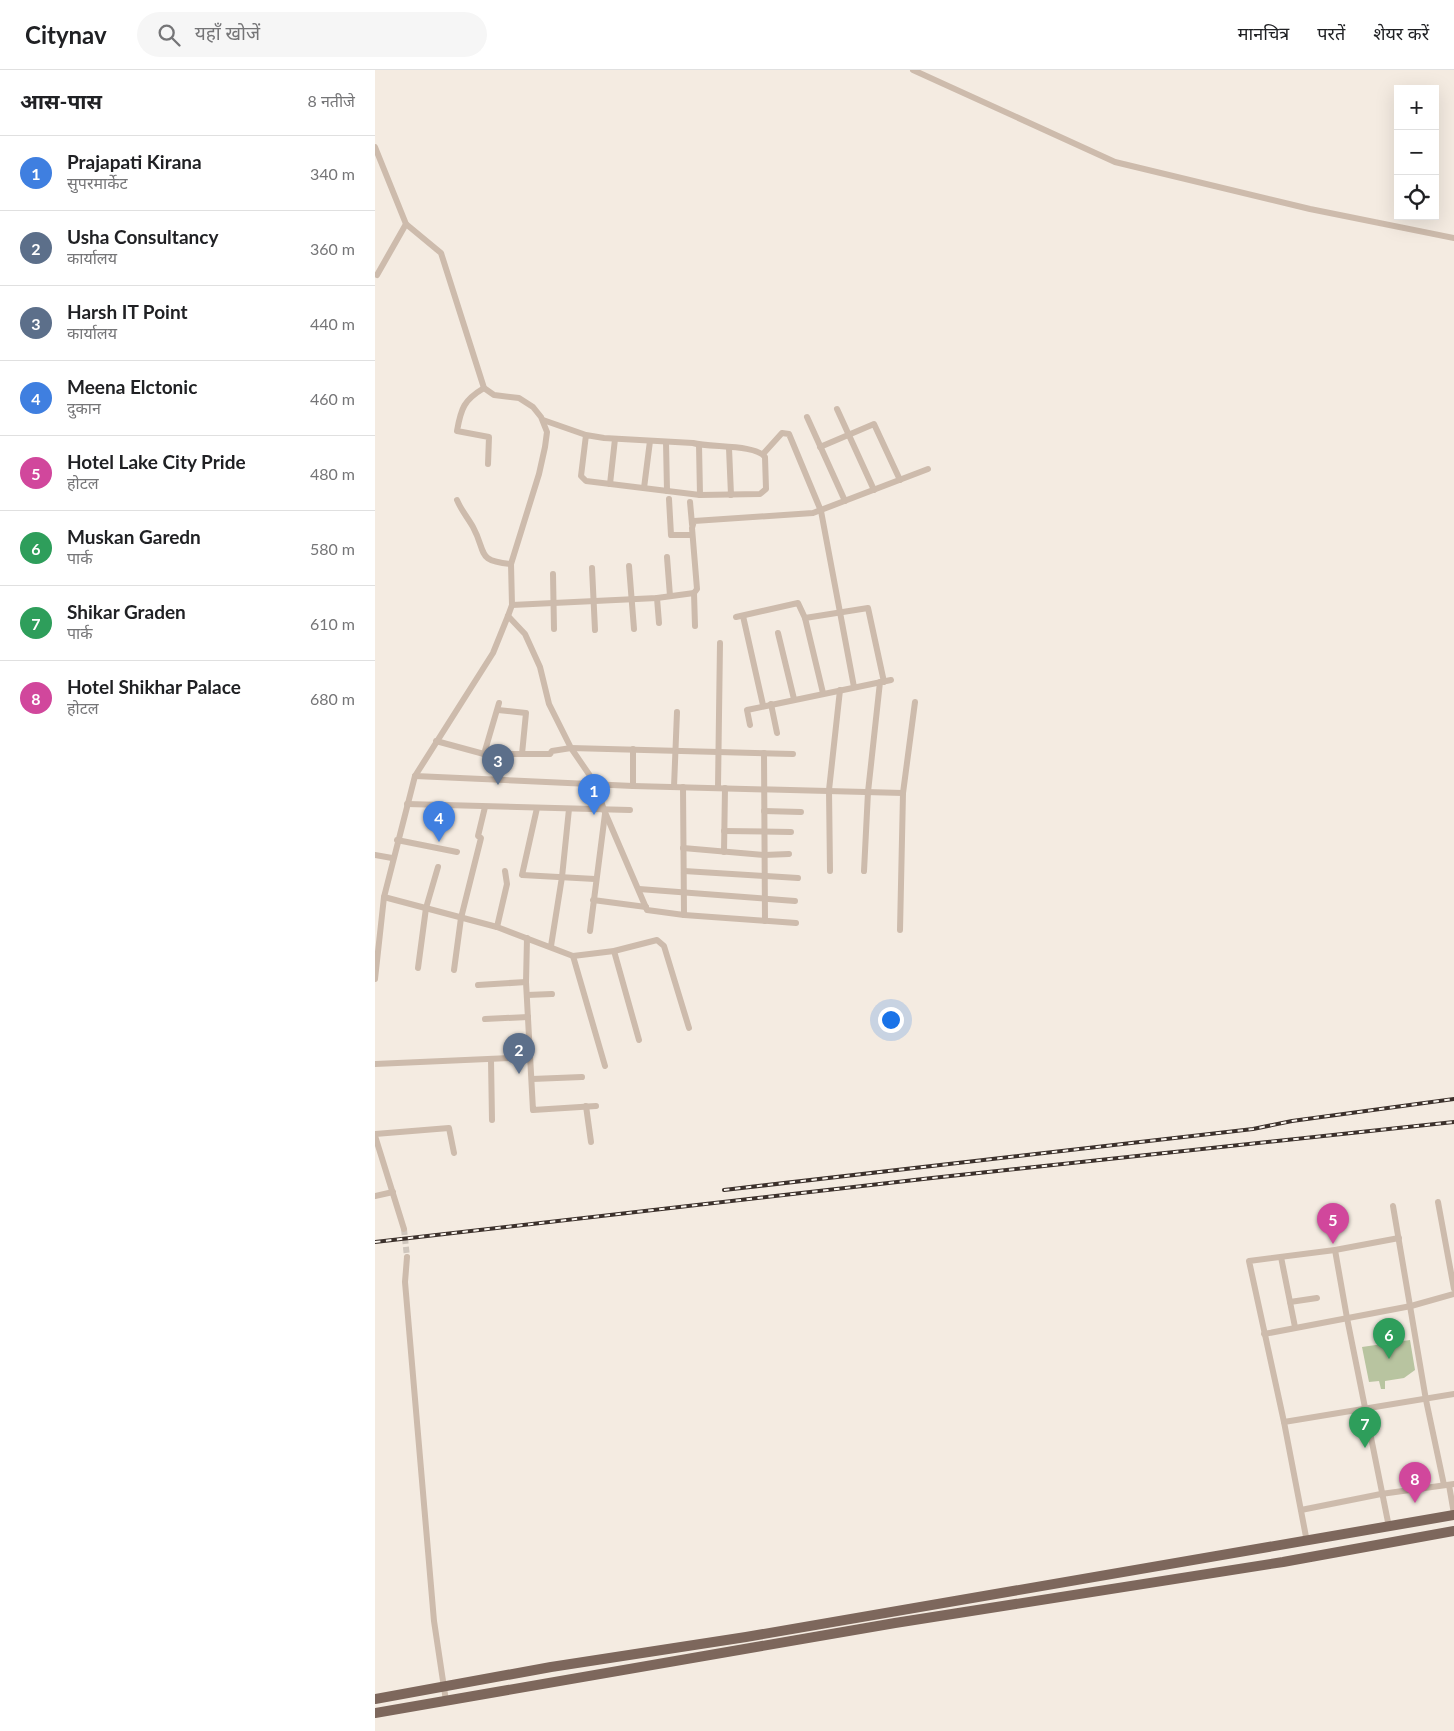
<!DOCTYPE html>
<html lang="hi">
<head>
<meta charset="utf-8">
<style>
  body { margin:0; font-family:Lato,"Noto Sans Devanagari",sans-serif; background:#f6f6f6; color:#202124 }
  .controls { position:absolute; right:15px; top:15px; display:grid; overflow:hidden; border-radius:0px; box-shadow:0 5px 20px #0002 }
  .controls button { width:45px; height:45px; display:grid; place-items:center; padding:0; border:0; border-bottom:1px solid #e0e0e0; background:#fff; color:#202124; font:25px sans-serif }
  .you { position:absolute; left:515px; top:949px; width:18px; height:18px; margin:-12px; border:4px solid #fff; border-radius:50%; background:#1a73e8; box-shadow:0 0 0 8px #1a73e833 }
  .badge { display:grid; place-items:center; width:32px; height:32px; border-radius:50%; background:#1f5a5e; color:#fff; font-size:16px; font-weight:700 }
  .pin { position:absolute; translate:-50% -41px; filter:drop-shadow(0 1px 2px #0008) }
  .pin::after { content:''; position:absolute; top:26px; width:18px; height:15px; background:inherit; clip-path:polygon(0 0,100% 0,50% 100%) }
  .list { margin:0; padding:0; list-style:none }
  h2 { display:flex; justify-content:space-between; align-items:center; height:65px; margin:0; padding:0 20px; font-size:21px }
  h2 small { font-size:16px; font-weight:400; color:#757577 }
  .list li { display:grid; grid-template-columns:32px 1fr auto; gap:15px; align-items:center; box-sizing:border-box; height:75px; padding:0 20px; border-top:1px solid #e0e0e0 }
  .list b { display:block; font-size:19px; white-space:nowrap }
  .list p { margin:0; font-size:16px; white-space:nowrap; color:#757577 }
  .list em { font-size:16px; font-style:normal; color:#757577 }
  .icon { flex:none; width:28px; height:28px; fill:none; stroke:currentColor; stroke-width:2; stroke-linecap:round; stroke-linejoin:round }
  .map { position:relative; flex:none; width:1079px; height:1661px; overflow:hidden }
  header { display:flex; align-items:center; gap:30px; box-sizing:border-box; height:70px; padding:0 25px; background:#fff; border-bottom:1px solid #e0e0e0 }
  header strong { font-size:24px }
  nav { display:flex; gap:28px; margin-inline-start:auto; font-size:18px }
  .search { width:350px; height:45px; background:#f6f6f6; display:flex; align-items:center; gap:12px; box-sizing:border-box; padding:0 18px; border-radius:28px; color:#757577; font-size:19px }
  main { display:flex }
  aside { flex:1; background:#fff }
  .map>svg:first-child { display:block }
</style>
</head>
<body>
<header>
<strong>Citynav</strong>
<div class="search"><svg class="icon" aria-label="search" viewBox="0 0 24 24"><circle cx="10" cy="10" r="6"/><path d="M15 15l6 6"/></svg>यहाँ खोजें</div>
<nav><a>मानचित्र</a><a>परतें</a><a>शेयर करें</a></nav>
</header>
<main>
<aside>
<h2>आस-पास<small>8 नतीजे</small></h2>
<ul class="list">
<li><span class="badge" style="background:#3f7fe0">1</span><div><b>Prajapati Kirana</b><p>सुपरमार्केट</p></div><em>340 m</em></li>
<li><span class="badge" style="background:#5c6f8a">2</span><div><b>Usha Consultancy</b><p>कार्यालय</p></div><em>360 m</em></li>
<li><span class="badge" style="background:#5c6f8a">3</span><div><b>Harsh IT Point</b><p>कार्यालय</p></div><em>440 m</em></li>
<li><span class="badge" style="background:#3f7fe0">4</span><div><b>Meena Elctonic</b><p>दुकान</p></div><em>460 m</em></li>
<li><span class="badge" style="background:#d1479c">5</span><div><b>Hotel Lake City Pride</b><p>होटल</p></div><em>480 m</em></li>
<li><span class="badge" style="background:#2e9e5b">6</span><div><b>Muskan Garedn</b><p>पार्क</p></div><em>580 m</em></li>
<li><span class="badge" style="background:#2e9e5b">7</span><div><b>Shikar Graden</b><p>पार्क</p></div><em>610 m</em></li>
<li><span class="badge" style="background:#d1479c">8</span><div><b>Hotel Shikhar Palace</b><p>होटल</p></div><em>680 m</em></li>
</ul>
</aside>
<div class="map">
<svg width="1079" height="1661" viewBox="0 0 1079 1661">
  <rect width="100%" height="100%" fill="#f4ebe1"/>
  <polygon fill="#b8c4a0" points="1035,1270 1040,1300 1029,1308 1010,1311 1010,1319 1006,1319 1004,1311 994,1312 987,1277"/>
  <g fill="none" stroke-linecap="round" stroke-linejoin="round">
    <polyline stroke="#cfc6bd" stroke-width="6" stroke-dasharray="6 3" stroke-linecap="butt" points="29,1159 32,1187"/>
    <g stroke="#cdbbac" stroke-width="6">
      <polyline points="538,0 740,92 935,139 1079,168"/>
      <polyline points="0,77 31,154 66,183 109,318 119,325 144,328 158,337 166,347 172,362 170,377 164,404 136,494 137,535 133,546 118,583 40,706 9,827 0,909"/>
      <polyline points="2,205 31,154"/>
      <path d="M 109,318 C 89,330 86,338 82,361 L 114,367 L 113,394"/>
      <polyline points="462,339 499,420"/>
      <polyline points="432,347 470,431"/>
      <path d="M 168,350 L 211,365 L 229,368 L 318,373 C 335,378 380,374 390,387 L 391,419 L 385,424 L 325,425 L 211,411 L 206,406 L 211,365"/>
      <polyline points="291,372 292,421"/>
      <polyline points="324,375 325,425"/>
      <polyline points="445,377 499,354 525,410"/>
      <polyline points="354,378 356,425"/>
      <polyline points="388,384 407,363 414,364 446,441 479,617"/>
      <polyline points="235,414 240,369"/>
      <polyline points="269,418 275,371"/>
      <polyline points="294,429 296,465 317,465"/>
      <path d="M 82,430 C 86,440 93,448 98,457 C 112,483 101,491 136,494"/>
      <polyline points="315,432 317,454"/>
      <polyline points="292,487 295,526"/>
      <polyline points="254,496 259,559"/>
      <polyline points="217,498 220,560"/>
      <polyline points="178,504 179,559"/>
      <polyline points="319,523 320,556"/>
      <polyline points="282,528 284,553"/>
      <polyline points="137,535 282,528 319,523 322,519 317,458 319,451 438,443 553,399"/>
      <polyline points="133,546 150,564 165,597 174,634 196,678 220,713 229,740 272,840 309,845"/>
      <polyline points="368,546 388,635"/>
      <polyline points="361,547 423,533 430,548 448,623"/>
      <polyline points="430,548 493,538 509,612"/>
      <polyline points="403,563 419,629"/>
      <polyline points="396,634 402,663"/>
      <polyline points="123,640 151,643 147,684"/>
      <polyline points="375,655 372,640 516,610"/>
      <polyline points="61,671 109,684 175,684 177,681 196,678 418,684"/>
      <polyline points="389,683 390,851"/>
      <polyline points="109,684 124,633"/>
      <polyline points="40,706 258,716 528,723"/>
      <polyline points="258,716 258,679"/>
      <polyline points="299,717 302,642"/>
      <polyline points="308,717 309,845 421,853"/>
      <polyline points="343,717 345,573"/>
      <polyline points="32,734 255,740"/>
      <polyline points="162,738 147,805 220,809"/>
      <polyline points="389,741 426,742"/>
      <polyline points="349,761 416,762"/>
      <polyline points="22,770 82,782"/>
      <polyline points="308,778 389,785 414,784"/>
      <polyline points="349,782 350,718"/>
      <polyline points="0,785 17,788"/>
      <polyline points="309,801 423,808"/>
      <polyline points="455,801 454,720 465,620"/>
      <polyline points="489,801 493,722 505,612"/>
      <polyline points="264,819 420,831"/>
      <polyline points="9,827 122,857 198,886 239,881 282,870 289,876 314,958"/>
      <polyline points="218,830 271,837"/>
      <polyline points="122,857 132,814 130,801"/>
      <polyline points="525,860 528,723 540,632"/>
      <polyline points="215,861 230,744"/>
      <polyline points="152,868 151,912 158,1040 221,1036"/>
      <polyline points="176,876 187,807 194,739"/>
      <polyline points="239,881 264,970"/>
      <polyline points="198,886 230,996"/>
      <polyline points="43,898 51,838 63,797"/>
      <polyline points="79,900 86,848 106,768 103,766 110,737"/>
      <polyline points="103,915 151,912"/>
      <polyline points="152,925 177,924"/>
      <polyline points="110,949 153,947"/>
      <polyline points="116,990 117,1050"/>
      <polyline points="0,994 155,987"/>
      <polyline points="157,1009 207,1007"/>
      <polyline points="211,1036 216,1072"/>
      <polyline points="0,1064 74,1058 79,1083"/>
      <polyline points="0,1066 29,1159"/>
      <polyline points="0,1126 18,1122"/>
      <polyline points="1063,1132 1079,1219"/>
      <polyline points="1018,1136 1051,1330 1069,1415"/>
      <polyline points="960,1180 972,1248 1014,1457"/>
      <polyline points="32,1187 30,1212 59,1551 71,1631"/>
      <polyline points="906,1187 920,1257"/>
      <polyline points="915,1232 942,1228"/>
      <polyline points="889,1264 1036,1236 1079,1224"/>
      <polyline points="909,1352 1079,1324"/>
      <polyline points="1074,1415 1079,1444"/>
      <polyline points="926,1440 1006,1424 1079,1414"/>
      <polyline points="932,1472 909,1352 874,1191 960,1180 1024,1168"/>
    </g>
    <g stroke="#7d675c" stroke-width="10">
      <polyline points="0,1629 176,1597 371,1567 1079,1445"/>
      <polyline points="0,1643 520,1553 908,1492 1079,1461"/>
    </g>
    <g stroke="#3b302b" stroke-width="4">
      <g id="rail">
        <polyline points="349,1120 878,1059 917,1051 1079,1029"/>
        <polyline points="0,1172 557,1108 1079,1052"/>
      </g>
    </g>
    <use href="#rail" stroke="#fbf5ee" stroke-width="2" stroke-dasharray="5.5" stroke-linecap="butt"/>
  </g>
</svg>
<div class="controls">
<button>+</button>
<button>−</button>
<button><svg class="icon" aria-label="locate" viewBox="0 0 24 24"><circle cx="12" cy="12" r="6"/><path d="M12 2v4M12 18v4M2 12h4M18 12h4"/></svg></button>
</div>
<div class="you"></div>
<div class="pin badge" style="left:219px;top:745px;background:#3f7fe0">1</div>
<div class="pin badge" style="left:144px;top:1004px;background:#5c6f8a">2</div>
<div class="pin badge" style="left:123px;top:715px;background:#5c6f8a">3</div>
<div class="pin badge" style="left:64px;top:772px;background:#3f7fe0">4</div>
<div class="pin badge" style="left:958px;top:1174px;background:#d1479c">5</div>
<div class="pin badge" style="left:1014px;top:1289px;background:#2e9e5b">6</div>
<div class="pin badge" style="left:990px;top:1378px;background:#2e9e5b">7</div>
<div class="pin badge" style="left:1040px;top:1433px;background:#d1479c">8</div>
</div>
</main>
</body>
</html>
